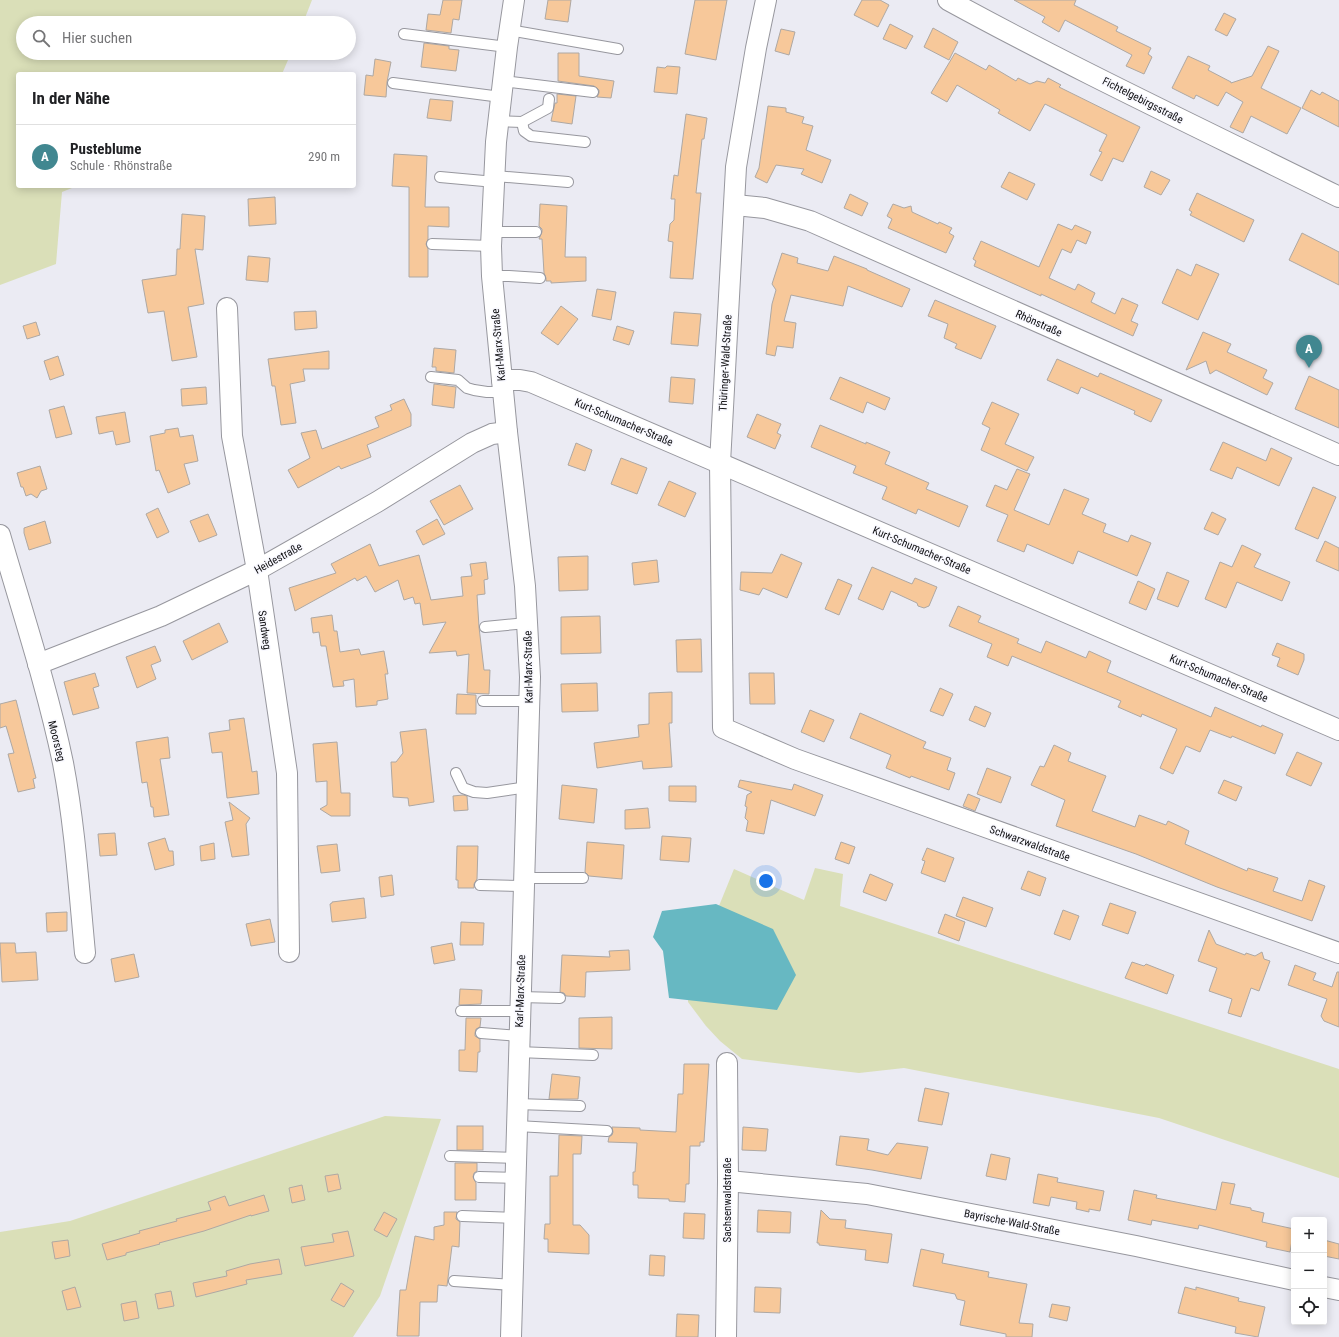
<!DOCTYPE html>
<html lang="de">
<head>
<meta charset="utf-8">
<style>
  body { margin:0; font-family:"Roboto Condensed",sans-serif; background:#f6f6f6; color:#202124 }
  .controls { position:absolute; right:12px; bottom:12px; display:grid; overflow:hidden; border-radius:4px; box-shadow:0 2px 10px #0003 }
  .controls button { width:36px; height:36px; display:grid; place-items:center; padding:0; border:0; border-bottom:1px solid #e0e0e0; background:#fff; color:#202124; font:20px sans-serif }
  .you { position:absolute; left:766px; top:881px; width:14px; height:14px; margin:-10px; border:3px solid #fff; border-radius:50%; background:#1a73e8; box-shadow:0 0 0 6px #1a73e833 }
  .badge { display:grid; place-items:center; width:26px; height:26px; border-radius:50%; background:#418790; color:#fff; font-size:13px; font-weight:700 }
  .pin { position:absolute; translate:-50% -33px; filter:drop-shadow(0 1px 2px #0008) }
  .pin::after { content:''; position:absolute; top:21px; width:14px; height:12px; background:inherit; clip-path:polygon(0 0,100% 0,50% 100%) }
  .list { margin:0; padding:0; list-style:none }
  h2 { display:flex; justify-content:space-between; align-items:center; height:52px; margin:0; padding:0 16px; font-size:17px }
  h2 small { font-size:13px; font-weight:400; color:#757577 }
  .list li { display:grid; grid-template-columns:26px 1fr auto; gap:12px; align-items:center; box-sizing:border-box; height:64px; padding:0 16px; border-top:1px solid #e0e0e0 }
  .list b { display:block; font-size:15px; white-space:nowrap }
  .list p { margin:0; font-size:13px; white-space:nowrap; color:#757577 }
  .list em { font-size:13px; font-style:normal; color:#757577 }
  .icon { flex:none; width:22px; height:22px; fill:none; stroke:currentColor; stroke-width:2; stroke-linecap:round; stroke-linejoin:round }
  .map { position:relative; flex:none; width:1339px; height:1337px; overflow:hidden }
  .search { position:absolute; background:#fff; box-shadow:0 2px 10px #0003; left:16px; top:16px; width:340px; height:44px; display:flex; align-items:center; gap:10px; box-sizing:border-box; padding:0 14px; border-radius:22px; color:#757577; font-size:15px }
  .panel { position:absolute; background:#fff; box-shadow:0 2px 10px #0003; left:16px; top:72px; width:340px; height:116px; border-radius:4px }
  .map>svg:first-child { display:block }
</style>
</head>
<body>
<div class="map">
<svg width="1339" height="1337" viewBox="0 0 1339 1337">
  <rect width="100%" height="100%" fill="#ebebf3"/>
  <g fill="#dadfb8">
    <polygon points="0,0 312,0 303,23 23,23 23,53 291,53 282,74 18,74 18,186 77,186 62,192 56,264 0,285"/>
    <polygon points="815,868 843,874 840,906 1339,1069 1339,1178 1159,1118 904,1068 859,1073 742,1059 720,1041 706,1026 688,1002 688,982 734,869 804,900"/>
    <polygon points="385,1116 441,1119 380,1296 353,1337 0,1337 0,1232 70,1221"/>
  </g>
  <polygon fill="#67b8c2" points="716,904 773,929 796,975 777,1010 669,998 663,951 653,937 662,911"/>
  <g fill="#f7c89a" stroke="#aea8a3">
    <polygon points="443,0 462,0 459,20 453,19 451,33 426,30 428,14 440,15"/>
    <polygon points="548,0 571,0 568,22 545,19"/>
    <polygon points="695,0 727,0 716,60 685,54"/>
    <polygon points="862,0 880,0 889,5 878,27 854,15"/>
    <polygon points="1014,0 1076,0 1074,5 1118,27 1116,31 1151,48 1148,54 1152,57 1144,74 1126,66 1132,55 1065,20 1059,32 1042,22 1045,17"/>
    <polygon points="1224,13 1236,19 1227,36 1215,30"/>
    <polygon points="890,24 913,36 906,49 883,39"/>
    <polygon points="933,28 958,42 949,60 924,47"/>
    <polygon points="781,29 795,32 789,55 775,51"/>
    <polygon points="424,43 449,46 449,49 459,50 456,71 421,67"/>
    <polygon points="1268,46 1279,51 1261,88 1301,108 1287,134 1251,116 1243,133 1230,127 1243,102 1226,92 1218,106 1196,95 1194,99 1172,88 1188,56 1210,66 1208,70 1231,82 1231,83 1252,76"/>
    <polygon points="558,53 579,53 579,76 614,81 611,98 597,97 599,93 599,90 594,86 558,81"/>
    <polygon points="955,53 986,70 989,65 1016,81 1018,78 1030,84 1037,81 1045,83 1048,78 1061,85 1059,87 1140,127 1123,162 1113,158 1102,181 1090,175 1102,152 1099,151 1107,135 1045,104 1030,131 998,113 1000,110 957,85 947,102 931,93"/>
    <polygon points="375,59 391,62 387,82 386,97 364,95 366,75 373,76"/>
    <polygon points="667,66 680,67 677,94 654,92 657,67 665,68"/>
    <polygon points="1311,90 1320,95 1322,92 1339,101 1339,127 1302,108"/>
    <polygon points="557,94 576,96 572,124 551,121 555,103 557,103"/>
    <polygon points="430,99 453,101 451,121 427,118"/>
    <polygon points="768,106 786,108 786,112 804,117 802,123 813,126 806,150 831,160 822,183 801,174 804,169 776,165 767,183 755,177 759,168"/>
    <polygon points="686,114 707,118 704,139 702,139 696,193 701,193 693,279 670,278 673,242 668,241 670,224 674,220 675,199 671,199 674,175 678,176"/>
    <polygon points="394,154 427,156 425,207 449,207 449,227 428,226 428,239 426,244 428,249 428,277 409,277 409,187 392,186"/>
    <polygon points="1151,171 1170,180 1161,195 1144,187"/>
    <polygon points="1009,172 1035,184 1027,200 1001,187"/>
    <polygon points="1197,193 1254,220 1244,242 1190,215 1192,212 1189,210"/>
    <polygon points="850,194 868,203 862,216 844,208"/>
    <polygon points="275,197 276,224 249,226 248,199"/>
    <polygon points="540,204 567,206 565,257 586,257 586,281 551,283 551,281 546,281 546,278 544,273 542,239 539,239 542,232 542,229 539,226"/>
    <polygon points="893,204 904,208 911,206 912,212 938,224 939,222 952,228 949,233 954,236 946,253 888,228 892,219 887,216"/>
    <polygon points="182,214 205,216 203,250 195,249 204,304 188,307 197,357 172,361 164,311 148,313 142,280 176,275 177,249 180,249"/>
    <polygon points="1058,224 1072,230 1075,225 1091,232 1086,244 1077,240 1071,253 1062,249 1049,278 1075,290 1078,284 1095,293 1091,302 1115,314 1122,298 1138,305 1131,321 1138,324 1133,336 1041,294 1041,296 974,266 976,261 973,259 981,241 1039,267"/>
    <polygon points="1302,233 1339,252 1339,285 1289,260"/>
    <polygon points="782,253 798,258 797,263 828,271 834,256 867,269 867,270 910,289 902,307 848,286 843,306 791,295 784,321 796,323 793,348 777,346 775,356 766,354 772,304 776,290 772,284"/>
    <polygon points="248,256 270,258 268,282 246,280"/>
    <polygon points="1196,264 1219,274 1198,320 1162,303 1177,269 1191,276"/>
    <polygon points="597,289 616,292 611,320 592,316"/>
    <polygon points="935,300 996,326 981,359 955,348 957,344 944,338 948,324 928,316"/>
    <polygon points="561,306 578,319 558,345 541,333"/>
    <polygon points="316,311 317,328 295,330 294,312"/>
    <polygon points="674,312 701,314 698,346 671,344"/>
    <polygon points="36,322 40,335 27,339 23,326"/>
    <polygon points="617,326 634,331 629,345 613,340"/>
    <polygon points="1203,332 1231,344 1227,352 1267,370 1263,378 1273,383 1267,395 1216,370 1210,374 1206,361 1186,370"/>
    <polygon points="434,348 456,350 454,373 436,371 436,367 432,367"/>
    <polygon points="329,351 329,369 303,369 305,381 290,384 296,423 281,425 275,386 272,386 268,359"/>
    <polygon points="58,356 64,375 50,380 44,361"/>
    <polygon points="1057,359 1098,377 1100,373 1162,400 1151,422 1134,414 1135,411 1081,387 1078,394 1047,380"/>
    <polygon points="1309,376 1339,390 1339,428 1295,409"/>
    <polygon points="671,377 695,379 693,404 669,402"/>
    <polygon points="840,377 890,398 885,410 867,402 863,413 830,399"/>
    <polygon points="434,384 456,387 454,408 432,405"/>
    <polygon points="206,387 207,404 182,406 181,389"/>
    <polygon points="404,399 411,414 411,426 367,445 371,457 341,469 339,466 298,488 288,470 310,458 301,433 316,430 322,449 379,427 375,417 392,410 390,405"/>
    <polygon points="992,402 1019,414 1005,444 1034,457 1027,471 981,450 990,428 982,424"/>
    <polygon points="64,406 72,434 56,438 49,410"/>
    <polygon points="125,412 130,442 116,445 113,431 99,434 96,417"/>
    <polygon points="757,414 781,424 777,433 781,435 775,449 747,437"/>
    <polygon points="820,425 866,444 866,442 890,452 885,464 929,483 926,489 968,506 959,527 918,509 916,514 882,499 887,487 853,473 856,466 811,447"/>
    <polygon points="178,428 180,437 193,435 198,461 184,464 190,484 168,493 159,470 156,471 150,436 165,433 165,430"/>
    <polygon points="1223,442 1266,461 1271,448 1292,458 1279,486 1237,467 1232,479 1210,470"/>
    <polygon points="576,443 592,450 585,471 568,465"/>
    <polygon points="621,458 647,468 637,494 611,484"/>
    <polygon points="40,466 47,489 41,491 37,498 31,494 26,496 23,487 21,487 17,473"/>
    <polygon points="1017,469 1030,474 1014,510 1049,525 1064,489 1089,499 1082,514 1106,524 1103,532 1128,542 1131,535 1151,543 1137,576 1078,551 1073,564 1027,544 1024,552 997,541 1008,515 986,506 995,485 1007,490"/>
    <polygon points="669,481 696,493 685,517 658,505"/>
    <polygon points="460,485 473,509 444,525 430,501"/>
    <polygon points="1313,487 1336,497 1318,539 1295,529"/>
    <polygon points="158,508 169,532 157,538 146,514"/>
    <polygon points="1212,512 1226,519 1218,535 1204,529"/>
    <polygon points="208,514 217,535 199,542 190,521"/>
    <polygon points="437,519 445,534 423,545 416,531"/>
    <polygon points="45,521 51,543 29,550 24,533 24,528"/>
    <polygon points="1325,541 1339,548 1339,571 1316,561"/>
    <polygon points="370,544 379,566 419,555 431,600 463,596 461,577 472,576 470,564 486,562 488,579 484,580 485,594 477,595 479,627 484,670 490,670 489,694 467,693 469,654 457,656 456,651 429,653 446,622 423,625 420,603 415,604 413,597 404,600 398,580 375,592 366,576 357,581 355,578 295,611 289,588 336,573 331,564"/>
    <polygon points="1242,545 1261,554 1254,567 1290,582 1282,601 1237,582 1226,608 1205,599 1220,562 1232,567"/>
    <polygon points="781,554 802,563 787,598 763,588 759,595 740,590 741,572 772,573"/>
    <polygon points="588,556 588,590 559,591 558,557"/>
    <polygon points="657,560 659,582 634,585 632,563"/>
    <polygon points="872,567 912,584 915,578 937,587 929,606 924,608 918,606 917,603 891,591 883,610 858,599"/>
    <polygon points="1167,572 1189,581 1178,607 1157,599"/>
    <polygon points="838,579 852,585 839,615 825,609"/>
    <polygon points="1138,581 1155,589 1146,610 1129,603"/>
    <polygon points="958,606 981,616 978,622 1019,639 1017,643 1041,653 1046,641 1086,658 1089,651 1111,661 1107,672 1211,717 1215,707 1261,727 1262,725 1283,734 1275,754 1232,736 1231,738 1210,730 1200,752 1186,746 1173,774 1160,768 1177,729 1142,714 1141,717 1118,707 1121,701 1012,656 1008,666 987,657 992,644 949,626"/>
    <polygon points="332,615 334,631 337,631 340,652 359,649 361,655 384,651 388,674 385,674 388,699 377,701 377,705 356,707 354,679 343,681 344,686 333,687 326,646 321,646 319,632 313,633 311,618"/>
    <polygon points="600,616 601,653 561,654 561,617"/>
    <polygon points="219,623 228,642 192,660 183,641"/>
    <polygon points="701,639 702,672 677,672 676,640"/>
    <polygon points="1277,643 1304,654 1304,660 1298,675 1277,666 1280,658 1272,655"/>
    <polygon points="155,646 161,661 151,665 156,679 137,688 126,657"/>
    <polygon points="95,673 99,686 93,688 99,708 73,715 64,682"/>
    <polygon points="749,673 774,673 775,704 750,704"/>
    <polygon points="597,683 598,711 562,712 561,684"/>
    <polygon points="940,688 953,694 943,716 930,711"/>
    <polygon points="672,692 672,723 669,723 672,767 643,769 642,761 597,768 594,743 639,737 638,725 649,724 649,693"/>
    <polygon points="457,694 476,695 476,714 456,714"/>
    <polygon points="16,700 36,778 33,779 35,788 18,792 8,754 14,753 6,726 0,728 0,704"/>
    <polygon points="975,706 991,713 985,727 969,720"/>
    <polygon points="810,710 834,720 824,742 801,732"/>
    <polygon points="860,713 926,742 923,748 951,758 947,770 955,773 949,790 911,776 910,778 886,768 891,755 850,738"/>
    <polygon points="244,718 252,772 257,771 259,794 227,798 222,752 212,753 209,733 230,730 229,720"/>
    <polygon points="426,729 434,802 409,806 408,798 393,797 391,762 396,762 403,753 400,732"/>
    <polygon points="168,737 170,758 160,759 169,815 154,817 153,807 151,807 147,782 142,783 136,742"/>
    <polygon points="337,742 341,793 350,793 350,816 331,816 320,809 327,805 327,781 316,782 313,744"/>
    <polygon points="1054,745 1071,753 1068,761 1106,776 1092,811 1135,827 1139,815 1166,825 1168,821 1181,827 1189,831 1185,844 1247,871 1248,868 1278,878 1273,891 1302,901 1309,880 1325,886 1312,921 1217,887 1136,854 1056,826 1065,800 1031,785 1040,766 1044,767"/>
    <polygon points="1297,752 1322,763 1311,786 1286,775"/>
    <polygon points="987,768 1011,777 1001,803 977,794"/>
    <polygon points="740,780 792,790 794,784 823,795 815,816 771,800 764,834 746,831 748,821 745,818 747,807 745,806 747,795 752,792 738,787"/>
    <polygon points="1224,780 1242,787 1236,801 1218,793"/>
    <polygon points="562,785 597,789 594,823 559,819"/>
    <polygon points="669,786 696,786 696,802 669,801"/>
    <polygon points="968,794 980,799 975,811 963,806"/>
    <polygon points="463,795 467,796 468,810 454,811 453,796"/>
    <polygon points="229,802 250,818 246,824 249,855 232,857 225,822 233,820"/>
    <polygon points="648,808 650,828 625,829 625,810"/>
    <polygon points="115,833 117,855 100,856 98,834"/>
    <polygon points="662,836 691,838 689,862 660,860"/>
    <polygon points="165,838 169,851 173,851 174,865 155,870 148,843"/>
    <polygon points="587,842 624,845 622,879 589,876 585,872"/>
    <polygon points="841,842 855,847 849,864 835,859"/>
    <polygon points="214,843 215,859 201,861 200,846"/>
    <polygon points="337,844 340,871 321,873 317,846"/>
    <polygon points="457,846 478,846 477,879 474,884 474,888 458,888 458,880 456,880"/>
    <polygon points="927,848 954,858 945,882 921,873 925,861 922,860"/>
    <polygon points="1028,871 1046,878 1040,896 1021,889"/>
    <polygon points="870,874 893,884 886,901 863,892"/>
    <polygon points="392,875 394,895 381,897 379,877"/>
    <polygon points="963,897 993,908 986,927 956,916"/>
    <polygon points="364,898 366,918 332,922 330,904 332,903 332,902"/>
    <polygon points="1110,903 1136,912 1128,934 1102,925"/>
    <polygon points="1063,910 1079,916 1070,940 1054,934"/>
    <polygon points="67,912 67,931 47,932 46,913"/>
    <polygon points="945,914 965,922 959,941 938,933"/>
    <polygon points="270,919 275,942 251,946 246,924"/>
    <polygon points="461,922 484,923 483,945 460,945"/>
    <polygon points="1209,930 1216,944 1245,955 1246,953 1255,956 1262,952 1264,959 1270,961 1259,991 1251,988 1241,1017 1228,1013 1232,999 1209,991 1217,968 1198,961"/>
    <polygon points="0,943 15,943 16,953 36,952 38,980 2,982"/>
    <polygon points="452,943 455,960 434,964 431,947"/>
    <polygon points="629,950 630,970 586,972 585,997 566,996 564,993 560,992 562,955 610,957 609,951"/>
    <polygon points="134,954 139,977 115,982 111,959"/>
    <polygon points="1132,962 1144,966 1146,964 1174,975 1167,994 1125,978"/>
    <polygon points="1295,965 1316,973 1313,980 1332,987 1337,972 1339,972 1339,1027 1324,1021 1321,1016 1327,999 1288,985"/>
    <polygon points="460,989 482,990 481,1004 459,1005"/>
    <polygon points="612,1017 612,1049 579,1048 579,1018"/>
    <polygon points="466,1018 481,1018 480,1027 476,1029 475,1033 475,1036 480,1039 480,1052 478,1052 477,1072 459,1071 459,1050 465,1050"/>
    <polygon points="684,1064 709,1064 704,1142 700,1142 700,1146 690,1146 689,1184 686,1184 685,1202 669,1201 669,1199 638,1198 638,1185 633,1185 633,1172 635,1172 637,1143 608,1142 609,1137 612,1135 613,1132 612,1127 640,1128 640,1130 676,1132 678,1094 683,1094"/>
    <polygon points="552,1074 580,1077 578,1099 549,1099"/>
    <polygon points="925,1088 949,1093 942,1125 918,1121"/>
    <rect x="457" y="1126" width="26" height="24"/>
    <polygon points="743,1127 768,1129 766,1151 742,1150"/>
    <polygon points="559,1135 582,1136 581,1154 573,1154 573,1225 580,1225 589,1235 589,1254 548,1252 548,1239 544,1239 545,1224 550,1224 550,1176 558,1176"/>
    <polygon points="840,1136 869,1139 867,1150 888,1155 897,1143 928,1147 921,1179 872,1170 836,1165"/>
    <polygon points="991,1154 1010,1158 1006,1180 986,1176"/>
    <polygon points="455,1163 477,1163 477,1171 474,1173 473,1177 476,1183 476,1200 455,1200"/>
    <polygon points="338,1174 341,1189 328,1192 325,1176"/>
    <polygon points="1038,1174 1058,1178 1057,1182 1104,1191 1100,1211 1089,1209 1089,1212 1076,1209 1077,1202 1051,1197 1049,1206 1033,1203"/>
    <polygon points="1222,1182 1235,1184 1230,1204 1251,1208 1251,1210 1264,1213 1262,1222 1294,1229 1290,1252 1266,1247 1267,1242 1199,1225 1198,1229 1152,1220 1151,1225 1128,1220 1134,1190 1157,1195 1156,1198 1216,1210"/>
    <polygon points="302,1185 305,1200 292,1203 289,1188"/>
    <polygon points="264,1195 269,1211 251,1216 251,1215 204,1231 159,1243 160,1244 126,1253 126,1255 107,1260 102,1244 140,1233 139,1231 177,1221 176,1219 211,1210 208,1202 225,1196 229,1206"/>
    <polygon points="758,1210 791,1212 790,1233 757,1232"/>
    <polygon points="821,1210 830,1219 846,1220 845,1228 892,1234 888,1263 865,1260 866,1250 819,1245 819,1243 817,1243"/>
    <polygon points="384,1212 397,1219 387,1237 374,1230"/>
    <polygon points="444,1212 457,1212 456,1219 460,1222 459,1247 452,1246 447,1286 438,1285 437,1302 420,1302 419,1336 397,1336 400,1290 406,1290 415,1236 434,1240 434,1227 444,1225"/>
    <polygon points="684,1213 705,1214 704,1239 683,1238"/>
    <polygon points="348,1231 354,1256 305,1266 301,1247 334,1242 332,1234"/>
    <polygon points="68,1240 70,1256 55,1259 52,1242"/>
    <polygon points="1324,1240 1339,1244 1339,1259 1324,1256"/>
    <polygon points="921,1249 944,1254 942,1263 989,1272 988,1277 1027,1284 1019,1323 1033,1324 1032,1337 1006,1337 1006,1334 960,1325 965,1301 957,1299 955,1294 913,1286"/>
    <polygon points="650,1255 665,1256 664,1276 649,1275"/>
    <polygon points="279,1259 282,1274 246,1280 247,1284 196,1297 193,1283 227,1276 226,1271 250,1264"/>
    <polygon points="341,1283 354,1291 344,1307 331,1300"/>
    <polygon points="75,1287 81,1307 67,1310 62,1291"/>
    <polygon points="755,1287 781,1288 780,1313 754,1312"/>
    <polygon points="1185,1287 1196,1290 1196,1287 1239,1298 1238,1301 1265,1307 1258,1337 1235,1333 1236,1327 1178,1313"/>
    <polygon points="171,1291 174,1306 158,1309 155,1294"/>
    <polygon points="136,1301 139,1318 124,1321 121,1304"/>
    <polygon points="1052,1304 1070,1307 1067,1321 1049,1317"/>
    <polygon points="677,1314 699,1315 698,1337 676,1337"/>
  </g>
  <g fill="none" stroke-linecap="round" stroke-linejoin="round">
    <g stroke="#97979e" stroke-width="12">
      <g id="lane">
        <polyline points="509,30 618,49"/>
        <polyline points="404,34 507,47"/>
        <polyline points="503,81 593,92"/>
        <polyline points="393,83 501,97"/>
        <polyline points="498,121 522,122 548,108 549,99"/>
        <polyline points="522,122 524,131 531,136 585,142"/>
        <polyline points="495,176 568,182"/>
        <polyline points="440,177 495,182"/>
        <polyline points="492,232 536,232"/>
        <polyline points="432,244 491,246"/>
        <polyline points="492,276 509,276 540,278"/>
        <polyline points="431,377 458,380 467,388 474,390 487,392 503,392"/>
        <polyline points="485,627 527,623"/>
        <polyline points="483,701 529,701"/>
        <polyline points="456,773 463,788 474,792 487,793 528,787"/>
        <polyline points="523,878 583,878"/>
        <polyline points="480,885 523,886"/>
        <polyline points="520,997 560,998"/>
        <polyline points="461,1011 519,1011"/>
        <polyline points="481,1033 519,1036"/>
        <polyline points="518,1052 593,1055"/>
        <polyline points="517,1104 580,1106"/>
        <polyline points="517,1126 607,1131"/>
        <polyline points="450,1156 516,1158"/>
        <polyline points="479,1177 515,1178"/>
        <polyline points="462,1216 514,1218"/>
        <polyline points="454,1281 512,1285"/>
      </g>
    </g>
    <g stroke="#97979e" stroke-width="22">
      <g id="street">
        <polyline points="766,0 756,48 736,167 720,463 723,728 795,759 1339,953"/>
        <path d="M 948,0 C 1076,70 1208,132 1339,197"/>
        <polyline points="735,205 765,208 810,221 1339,455"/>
        <polyline points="227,308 232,436 257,570 287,773 289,952"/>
        <polyline points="502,380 520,380 531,382 1339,730"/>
        <path d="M 0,535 C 22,611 47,686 63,763 C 75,826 79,890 85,953"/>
        <polyline points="38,664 161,616 257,570 377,502 472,443 492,434 507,432"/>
        <polyline points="728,1181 867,1194 1136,1246 1294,1280"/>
        <polyline points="1324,1287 1339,1290"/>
        <polyline points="511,1337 530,677 525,586 507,432 492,276 491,246 496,142 507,47 514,0"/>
        <polyline points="726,1337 728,1181 727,1063"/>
      </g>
    </g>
    <use href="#lane" stroke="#fff" stroke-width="10"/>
    <use href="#street" stroke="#fff" stroke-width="20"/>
  </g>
  <g text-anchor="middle" stroke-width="3" stroke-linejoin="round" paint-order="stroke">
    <g font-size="11" fill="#0f0f12" stroke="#f9f9ff">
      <text transform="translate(1143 100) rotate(27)" y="4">Fichtelgebirgsstraße</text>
      <text transform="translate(1039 323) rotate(24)" y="4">Rhönstraße</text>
      <text transform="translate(498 345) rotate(-95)" y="4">Karl-Marx-Straße</text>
      <text transform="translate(725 363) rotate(-87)" y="4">Thüringer-Wald-Straße</text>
      <text transform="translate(624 422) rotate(23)" y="4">Kurt-Schumacher-Straße</text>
      <text transform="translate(922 550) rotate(23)" y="4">Kurt-Schumacher-Straße</text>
      <text transform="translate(278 558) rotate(-29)" y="4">Heidestraße</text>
      <text transform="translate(265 630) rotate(82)" y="4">Sandweg</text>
      <text transform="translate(528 667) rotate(-91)" y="4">Karl-Marx-Straße</text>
      <text transform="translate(1219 678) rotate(23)" y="4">Kurt-Schumacher-Straße</text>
      <text transform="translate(57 741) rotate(76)" y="4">Moorsteg</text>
      <text transform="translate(1030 843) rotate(20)" y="4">Schwarzwaldstraße</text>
      <text transform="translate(520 991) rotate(-88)" y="4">Karl-Marx-Straße</text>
      <text transform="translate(727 1200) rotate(-90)" y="4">Sachsenwaldstraße</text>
      <text transform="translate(1012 1222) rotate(11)" y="4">Bayrische-Wald-Straße</text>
    </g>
  </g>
</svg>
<div class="controls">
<button>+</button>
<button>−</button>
<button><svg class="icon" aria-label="locate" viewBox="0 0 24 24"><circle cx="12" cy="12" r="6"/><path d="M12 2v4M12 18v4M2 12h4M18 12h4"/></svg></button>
</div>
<div class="you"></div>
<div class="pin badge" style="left:1309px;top:368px">A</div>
<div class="search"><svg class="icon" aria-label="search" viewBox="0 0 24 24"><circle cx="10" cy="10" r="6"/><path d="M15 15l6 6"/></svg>Hier suchen</div>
<section class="panel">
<h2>In der Nähe<small></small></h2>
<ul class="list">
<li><span class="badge">A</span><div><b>Pusteblume</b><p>Schule · Rhönstraße</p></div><em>290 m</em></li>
</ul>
</section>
</div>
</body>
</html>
